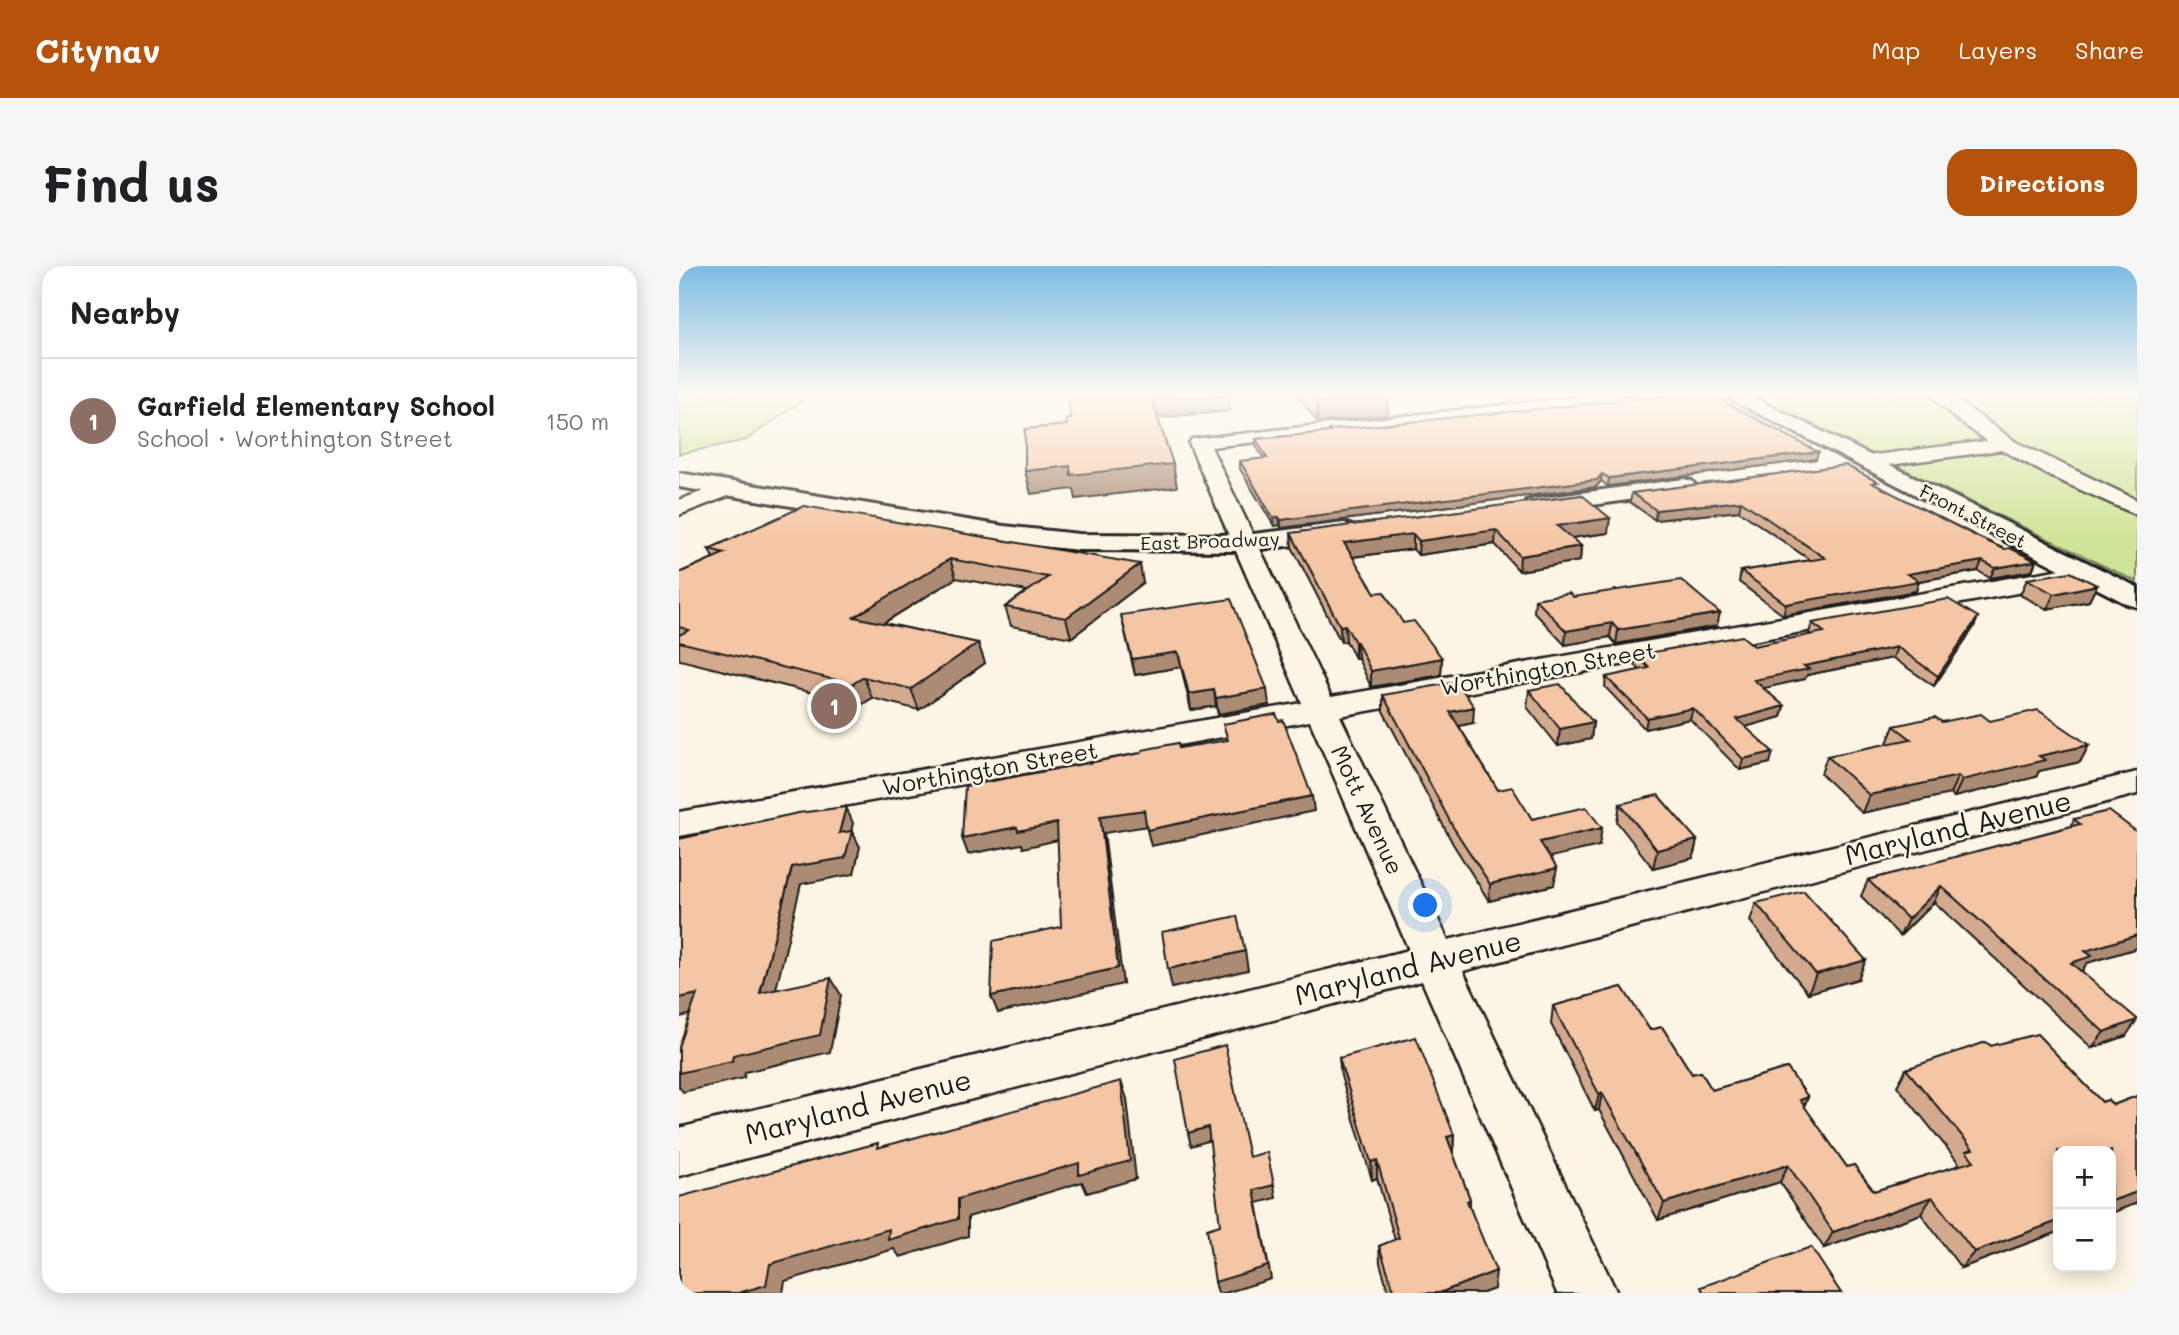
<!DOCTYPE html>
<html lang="en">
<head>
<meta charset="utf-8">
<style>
  body { margin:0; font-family:Mali,sans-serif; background:#f6f6f6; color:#202124 }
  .controls { position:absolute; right:21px; bottom:21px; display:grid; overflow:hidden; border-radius:14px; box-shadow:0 4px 18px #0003 }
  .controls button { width:63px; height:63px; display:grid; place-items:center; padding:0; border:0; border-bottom:2px solid #e0e0e0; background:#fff; color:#202124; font:35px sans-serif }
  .you { position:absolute; left:747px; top:640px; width:24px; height:24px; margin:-18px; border:5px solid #fff; border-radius:50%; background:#1a73e8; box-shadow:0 0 0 10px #1a73e833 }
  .badge { display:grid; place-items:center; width:46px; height:46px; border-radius:50%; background:#b45309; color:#fff; font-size:23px; font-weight:700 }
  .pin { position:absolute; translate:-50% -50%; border:4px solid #fff; box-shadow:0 2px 7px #0006 }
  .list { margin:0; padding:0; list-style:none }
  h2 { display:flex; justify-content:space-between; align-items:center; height:91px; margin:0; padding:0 28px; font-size:30px }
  h2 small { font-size:23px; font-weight:400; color:#757577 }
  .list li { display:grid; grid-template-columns:46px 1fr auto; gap:21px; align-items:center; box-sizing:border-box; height:126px; padding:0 28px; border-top:2px solid #e0e0e0 }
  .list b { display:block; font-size:26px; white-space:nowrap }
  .list p { margin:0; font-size:23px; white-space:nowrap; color:#757577 }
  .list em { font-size:23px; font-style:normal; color:#757577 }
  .map { position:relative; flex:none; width:1458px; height:1027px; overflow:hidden; border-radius:21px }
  header { display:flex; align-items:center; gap:42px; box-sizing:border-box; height:98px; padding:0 35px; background:#b45309; color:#fff }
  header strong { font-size:33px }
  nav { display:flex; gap:38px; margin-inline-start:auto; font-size:24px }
  .intro { display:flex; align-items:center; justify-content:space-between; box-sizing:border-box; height:168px; padding:0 42px }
  h1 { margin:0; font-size:49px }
  .button { padding:18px 32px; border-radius:21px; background:#b45309; color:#fff; font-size:24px; font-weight:700 }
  main { display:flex; gap:42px; padding:0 42px }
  aside { flex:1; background:#fff; border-radius:21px; box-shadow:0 4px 18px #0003 }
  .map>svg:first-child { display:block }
</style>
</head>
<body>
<header>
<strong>Citynav</strong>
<nav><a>Map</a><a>Layers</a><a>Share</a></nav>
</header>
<div class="intro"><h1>Find us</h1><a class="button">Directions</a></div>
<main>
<aside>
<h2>Nearby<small></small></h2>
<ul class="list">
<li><span class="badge" style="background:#8d6e63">1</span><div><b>Garfield Elementary School</b><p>School · Worthington Street</p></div><em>150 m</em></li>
</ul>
</aside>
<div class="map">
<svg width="1458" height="1027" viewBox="0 0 1458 1027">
  <rect width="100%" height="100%" fill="#fcf5e5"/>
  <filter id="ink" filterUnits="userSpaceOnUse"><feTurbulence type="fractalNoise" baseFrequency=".0143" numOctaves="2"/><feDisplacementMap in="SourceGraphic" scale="14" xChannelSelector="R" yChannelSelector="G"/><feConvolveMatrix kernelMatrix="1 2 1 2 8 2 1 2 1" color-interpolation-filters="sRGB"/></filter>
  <g filter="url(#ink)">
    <g fill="#d0e498" stroke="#76805a" stroke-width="2">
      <polygon points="0,130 130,130 67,174 0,188"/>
      <polygon points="1073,130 1458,130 1458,316"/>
    </g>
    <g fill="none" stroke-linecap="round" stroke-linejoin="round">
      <g stroke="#1c1c1c" stroke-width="5">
        <g id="minor">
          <polygon points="907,130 967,130 959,135 532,181 652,431 1393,301 1402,304 1406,309 1402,314 1393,317 661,450 769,674 1458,506 1458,528 784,705 938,1027 878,1027 743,715 0,910 0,862 730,684 631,455 0,570 0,546 623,437 510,177 513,173"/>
          <polygon points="1253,130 1272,130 1337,176 1458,234 1458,249 1373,211 1323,184 1187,202 1180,200 1177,196 1180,192 1187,190 1308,175 1276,152"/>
          <polygon points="49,216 57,217 60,222 57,227 0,249 0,234"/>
        </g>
      </g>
      <g stroke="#1c1c1c" stroke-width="6">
        <g id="tertiary">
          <polygon points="0,207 325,260 400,268 566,269 665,257 674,260 678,265 674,270 665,273 566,285 400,284 325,276 0,221"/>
          <polygon points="1005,213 1013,215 1017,220 1013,225 856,247 847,245 844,240 847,235 856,233"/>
        </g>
      </g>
      <g stroke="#1c1c1c" stroke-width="6">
        <polygon id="secondary" points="1046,130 1071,130 1458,321 1458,341 1448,338"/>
      </g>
      <use href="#minor" fill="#fcf5e5" fill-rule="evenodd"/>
      <use href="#tertiary" fill="#fcf5e5" fill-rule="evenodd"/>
      <use href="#secondary" fill="#fcf5e5" fill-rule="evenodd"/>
    </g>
    <g fill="#d3aa8e" stroke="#1c1c1c" stroke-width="2">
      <polygon points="619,130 709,130 709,149 639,157"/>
      <polygon points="650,164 1139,186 1137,193 929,220 922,215 917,221 602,262 601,259 595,260 561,203 561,195 585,193 577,180 577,173 650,166"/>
      <polygon points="1198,220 1299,271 1325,283 1357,295 1353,305 1311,312 1299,305 1240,315 1237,325 1104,349 1060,316 1062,305 1131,294 1060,245 976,254 951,236 953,227"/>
      <polygon points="903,229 929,267 892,272 902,280 901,295 840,305 816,278 739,289 734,283 673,291 696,327 724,357 763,392 762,409 692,421 679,392 676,392 667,375 662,376 613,281 612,267"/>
      <polygon points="125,240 464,317 392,372 332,360 326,341 348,325 277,312 205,357 299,377 306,397 240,444 193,432 182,439 1,394 0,392 0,307 34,292 30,283"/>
      <polygon points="1348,313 1418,319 1410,335 1368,343 1341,329"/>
      <polygon points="894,331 1038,360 937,378 931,371 886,379 855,346 856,333"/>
      <polygon points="442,349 590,439 539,448 537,440 512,444 502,401 456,409"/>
      <polygon points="1299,351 1295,361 1255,420 1214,392 1128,409 1126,413 1084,422 1105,440 1102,451 1066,461 1091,497 1061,504 1011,453 966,463 926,421 927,411 961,404 956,399 958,389 1075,380 1132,369 1130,367 1133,357"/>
      <polygon points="850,424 914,456 912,473 879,480 848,441"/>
      <polygon points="704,429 794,457 780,460 819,524 853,553 920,580 870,591 875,619 810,635 774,578 704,445"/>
      <polygon points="1311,455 1410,479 1401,496 1360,505 1357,511 1275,531 1271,528 1183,547 1142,508 1148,490 1209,478 1208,477 1215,460 1263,456"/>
      <polygon points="941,538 1018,574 1014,592 974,602 938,556"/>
      <polygon points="1395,553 1458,566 1458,682 1408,697 1403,705 1447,770 1413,782 1255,636 1221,670 1182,630 1189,614 1392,560"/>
      <polygon points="1077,637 1179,713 1129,727 1071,655"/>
      <polygon points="943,721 971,764 983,761 1013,808 1022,806 1033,824 1108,802 1129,831 1125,840 1168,901 1175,899 1195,925 1278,900 1280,897 1218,820 1227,803 1307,776 1312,780 1358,768 1423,836 1429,834 1434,839 1458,830 1458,937 1432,947 1432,885 1379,885 1379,966 1282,1002 1242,948 1145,982 1101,916 979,954 920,844 916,845 872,758 874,740"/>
      <polygon points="660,792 775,869 774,887 791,933 791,941 815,1023 804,1027 710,1027 701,997 700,980 716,974 698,912 693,914 662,810"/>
    </g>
    <g fill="#ac8b74" stroke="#1c1c1c" stroke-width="2">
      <polygon points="485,130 550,130 551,145 475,152 472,132"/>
      <polygon points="692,130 709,130 709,149 639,157 638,136"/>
      <polygon points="1139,186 1137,193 929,220 930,212"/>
      <polygon points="494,198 498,221 397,233 395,223 352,228 346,205 391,200"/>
      <polygon points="923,208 922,215 917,221 602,262 602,254"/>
      <polygon points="1062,235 1060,245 976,254 977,244"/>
      <polygon points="600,251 601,259 595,260 594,252"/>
      <polygon points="931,252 929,267 877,274 878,260"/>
      <polygon points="817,264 816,278 739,289 740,275"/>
      <polygon points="734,268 734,283 665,292 665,277"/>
      <polygon points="902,280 901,295 840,305 841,290"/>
      <polygon points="271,293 277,312 183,370 175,351"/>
      <polygon points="1303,295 1299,305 1240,315 1237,325 1104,349 1107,338 1228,308"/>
      <polygon points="1357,295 1353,305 1311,312 1316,302"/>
      <polygon points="461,298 464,317 392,372 387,352"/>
      <polygon points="1418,319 1410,335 1368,343 1375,328"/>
      <polygon points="1041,347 1038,360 937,378 939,364"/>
      <polygon points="1299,351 1295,361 1255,420 1259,410"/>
      <polygon points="933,357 931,371 886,379 887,365"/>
      <polygon points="666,359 667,375 662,376 661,360"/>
      <polygon points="676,376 678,376 679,392 676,392"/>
      <polygon points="299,377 306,397 240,444 232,423"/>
      <polygon points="1218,381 1214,392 1128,409 1126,413 1072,425 1075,414 1125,400"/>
      <polygon points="499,386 502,401 456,409 453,393"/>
      <polygon points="763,392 762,409 692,421 692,405"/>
      <polygon points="185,411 193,432 182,439 173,418"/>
      <polygon points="588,423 590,439 539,448 537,432"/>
      <polygon points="535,424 537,440 512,444 510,428"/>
      <polygon points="1105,440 1102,451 1055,464 1058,453"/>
      <polygon points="795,441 794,457 770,462 771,446"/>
      <polygon points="1014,442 1011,453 966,463 968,452"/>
      <polygon points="914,456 912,473 879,480 881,463"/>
      <polygon points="1410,479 1401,496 1360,505 1357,511 1275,531 1283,514 1360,490"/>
      <polygon points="1094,486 1091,497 1061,504 1064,493"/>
      <polygon points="1279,510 1271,528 1183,547 1190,529"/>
      <polygon points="633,530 635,545 472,580 468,564"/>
      <polygon points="167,541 174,557 168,583 160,567"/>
      <polygon points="465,544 469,560 425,567 444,718 319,747 312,730 439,702 421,550"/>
      <polygon points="378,557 383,573 344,582 343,578 289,588 283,572 338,561"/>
      <polygon points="923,562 920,580 859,594 861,576"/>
      <polygon points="173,565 181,581 175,608 122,618 92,744 81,727 113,601"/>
      <polygon points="1018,574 1014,592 974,602 978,584"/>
      <polygon points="878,602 875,619 810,635 811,618"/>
      <polygon points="1262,620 1255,636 1221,670 1229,653"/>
      <polygon points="1458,669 1458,682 1408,697 1402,706 1392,697 1406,685"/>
      <polygon points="566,685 569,704 493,722 489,703"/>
      <polygon points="1187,694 1179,713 1129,727 1137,708"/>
      <polygon points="152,712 162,729 151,786 66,806 65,812 4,826 0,821 0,807 54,789"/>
      <polygon points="18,728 30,745 0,751 0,732"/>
      <polygon points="1458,754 1447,770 1413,782 1425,766"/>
      <polygon points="442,815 448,833 457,913 408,927 403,916 289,951 289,970 221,991 215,983 106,1015 104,1027 59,1027 91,998 279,933"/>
      <polygon points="923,827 920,844 916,845 920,828"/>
      <polygon points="1129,831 1121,849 1121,834"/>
      <polygon points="529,861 532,874 512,880 509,867"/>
      <polygon points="775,869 774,888 768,871"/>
      <polygon points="698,894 698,912 693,914 692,896"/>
      <polygon points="1109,899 1101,916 979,954 985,937"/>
      <polygon points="595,919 597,932 578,937 592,1013 546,1027 539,1027 536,1016 575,924"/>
      <polygon points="1458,926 1458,937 1432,947 1432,935"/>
      <polygon points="1253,931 1242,948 1145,982 1154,966"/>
      <polygon points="1379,955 1379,966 1282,1002 1295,986"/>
      <polygon points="817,1005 815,1023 804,1027 760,1027"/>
    </g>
    <g fill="#f5c6a5" stroke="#1c1c1c" stroke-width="2">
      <polygon points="389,130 485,130 472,132 494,198 392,209 391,200 346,205 346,163 388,159 387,153 392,153"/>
      <polygon points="634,130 692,130 638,136"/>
      <polygon points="987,130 1035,130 1139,186 930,212 923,208 918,214 602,254 600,251 594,252 561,195 588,192 577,173 651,166 650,164"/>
      <polygon points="1166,199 1199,216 1193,217 1299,271 1325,283 1331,282 1357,295 1316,302 1303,295 1228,308 1240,315 1107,338 1062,305 1146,292 1062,235 977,244 953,227"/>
      <polygon points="903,229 931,252 878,260 902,280 841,290 817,264 740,275 734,268 665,277 696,327 705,326 724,357 735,355 763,392 692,405 678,376 676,376 666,359 661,360 612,267"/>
      <polygon points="125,240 461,298 387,352 326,341 369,311 271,293 175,351 299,377 232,423 185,411 173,418 0,376 0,369 10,364 0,361 0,307 46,287 30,283"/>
      <polygon points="1391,306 1418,319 1375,328 1348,313"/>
      <polygon points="1002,314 1041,347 939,364 933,357 887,365 856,333 890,327 894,331"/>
      <polygon points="552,333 588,423 537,432 535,424 510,428 499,386 453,393 442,349"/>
      <polygon points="1269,333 1299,351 1259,410 1218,381 1125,400 1130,403 1075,414 1105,440 1058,453 1094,486 1064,493 1014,442 968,452 927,411 970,402 958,389 1063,370 1075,380 1145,366 1133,357"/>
      <polygon points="778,416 795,441 771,446 819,524 833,521 853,553 907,541 923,562 861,576 878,602 811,618 774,561 704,429"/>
      <polygon points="881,418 914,456 881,463 850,424"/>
      <polygon points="1359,444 1410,479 1360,490 1366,494 1283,514 1279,510 1190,529 1148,490 1232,473 1215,460 1256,451 1263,456 1302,448 1311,455"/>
      <polygon points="597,448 600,455 604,454 633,530 468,564 465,544 421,550 439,702 312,730 314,675 382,661 378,557 339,565 338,561 283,572 286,520 463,487 463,484 499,477 500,482 549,474 544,458"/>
      <polygon points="979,529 1018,574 978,584 941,538"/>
      <polygon points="167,541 160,567 173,565 166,592 113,601 81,727 152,712 141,769 54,789 53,795 0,807 0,781 18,728 0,732 0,573 119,547"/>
      <polygon points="1430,545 1458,566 1458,669 1406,685 1413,690 1392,697 1458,753 1458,754 1425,766 1262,620 1229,653 1189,614 1401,558 1395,553"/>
      <polygon points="1125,625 1187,694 1137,708 1077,637"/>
      <polygon points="558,650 566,685 489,703 483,666"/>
      <polygon points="943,721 971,764 983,761 1013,808 1022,806 1033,824 1108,802 1129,831 1121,834 1168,901 1175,899 1195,925 1295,895 1287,885 1294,883 1227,803 1307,776 1312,780 1358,768 1423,836 1429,834 1434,839 1458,830 1458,926 1432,935 1432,885 1379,885 1379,955 1295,986 1253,931 1154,966 1109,899 985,937 923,827 920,828 874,740"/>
      <polygon points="737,771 775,869 768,871 791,933 788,935 817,1005 760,1027 716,1027 700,980 720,972 698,894 692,896 660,792"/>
      <polygon points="546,779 570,891 588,886 595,919 575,924 589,1000 536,1016 528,963 541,959 529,861 509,867 496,793"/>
      <polygon points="442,815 451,895 400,909 400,897 279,933 279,953 209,974 210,963 91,998 87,1019 59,1027 0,1027 0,931 199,877 198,882"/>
      <polygon points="1132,981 1162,1027 1025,1027 1022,1021"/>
    </g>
  </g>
  <linearGradient id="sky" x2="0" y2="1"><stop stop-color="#7dbce4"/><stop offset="0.47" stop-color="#fefaf3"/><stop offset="1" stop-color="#fefaf3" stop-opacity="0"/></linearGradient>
  <rect width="1458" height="274" fill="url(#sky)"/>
  <g text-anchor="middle" stroke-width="5" stroke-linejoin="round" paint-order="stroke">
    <g font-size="19" fill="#1c1c1c" stroke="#fcf5e5">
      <text transform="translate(1294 250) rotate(27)" y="7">Front Street</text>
      <text transform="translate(531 275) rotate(-2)" y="7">East Broadway</text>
    </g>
    <g font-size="23" fill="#1c1c1c" stroke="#fcf5e5">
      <text transform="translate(869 403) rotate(-10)" y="8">Worthington Street</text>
      <text transform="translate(311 503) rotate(-10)" y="8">Worthington Street</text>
      <text transform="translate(688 544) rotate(65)" y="8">Mott Avenue</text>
    </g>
    <g font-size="28" fill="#1c1c1c" stroke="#fcf5e5">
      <text transform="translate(1279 562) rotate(-14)" y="10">Maryland Avenue</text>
      <text transform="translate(729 702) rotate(-14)" y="10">Maryland Avenue</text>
      <text transform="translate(179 841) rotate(-14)" y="10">Maryland Avenue</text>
    </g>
  </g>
</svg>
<div class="controls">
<button>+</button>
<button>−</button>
</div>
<div class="you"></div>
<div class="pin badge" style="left:155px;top:440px;background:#8d6e63">1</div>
</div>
</main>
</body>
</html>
